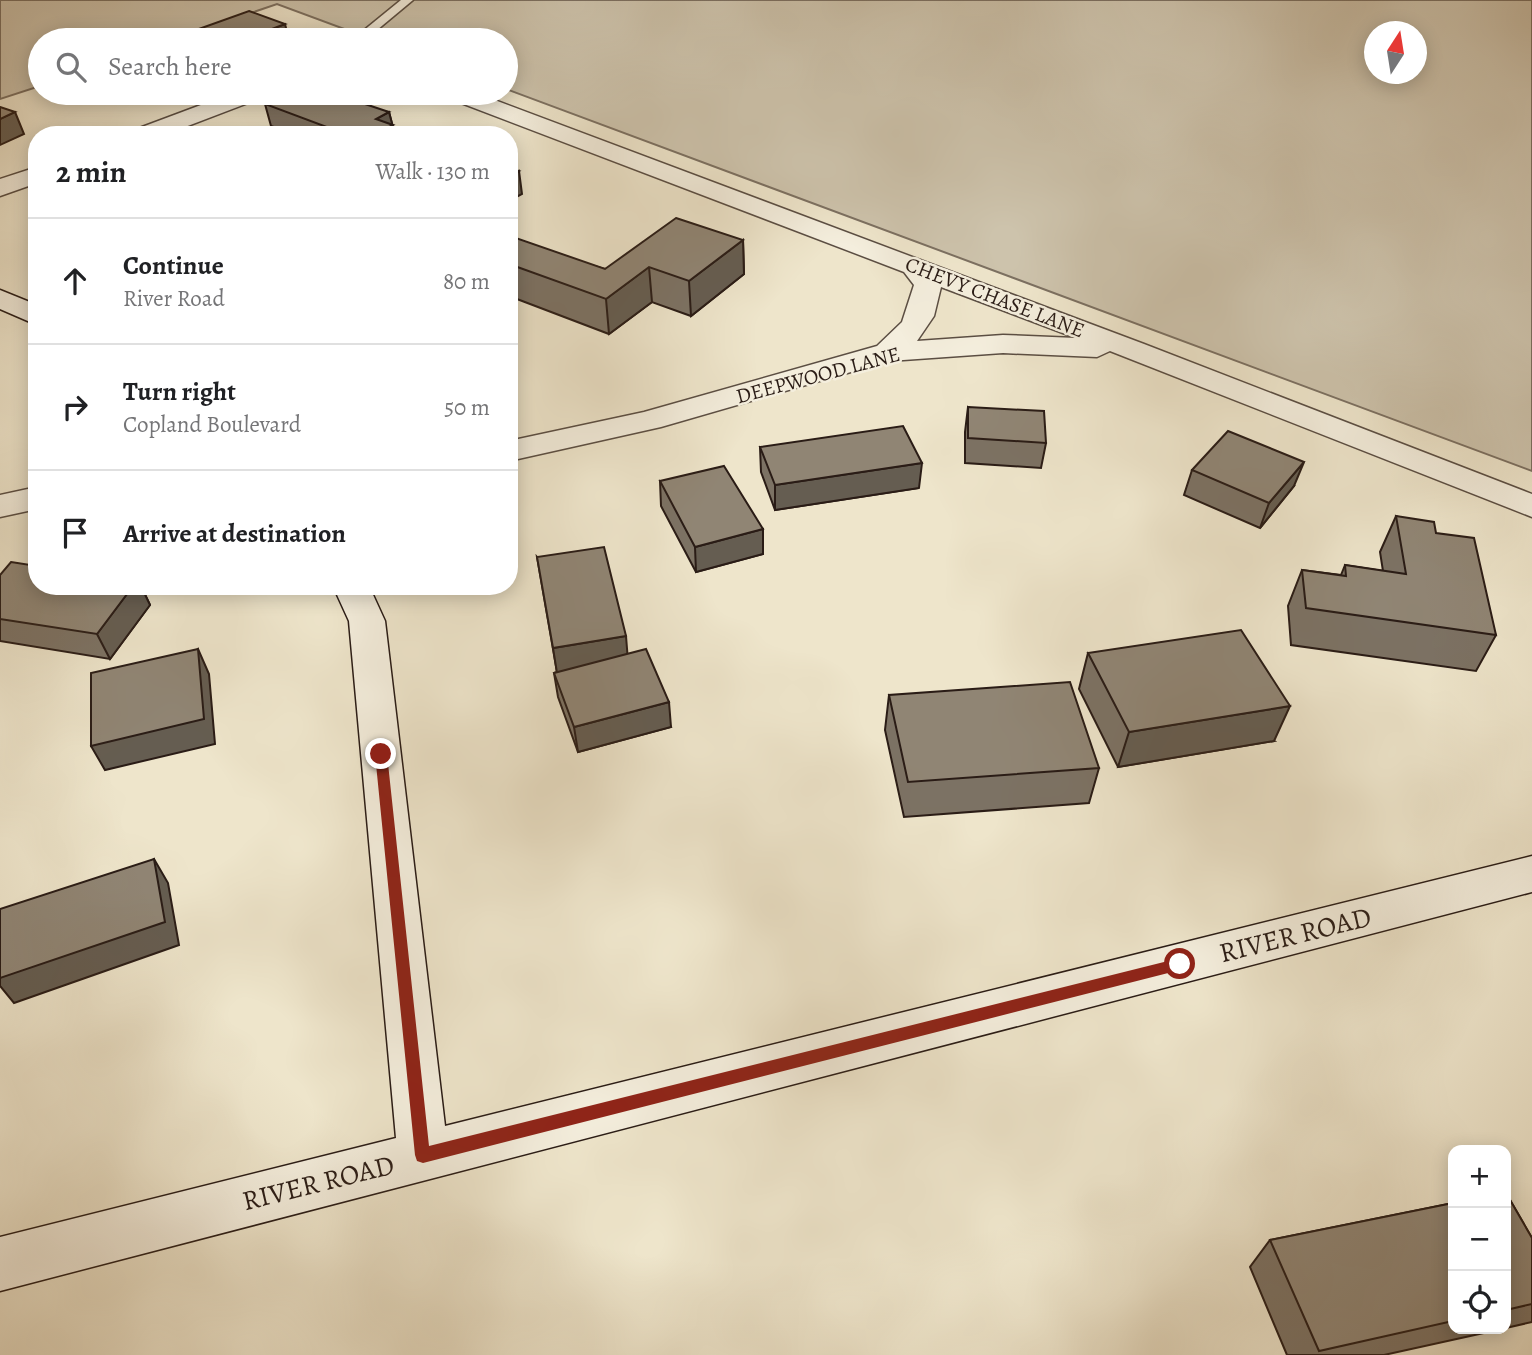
<!DOCTYPE html>
<html lang="en">
<head>
<meta charset="utf-8">
<style>
  body { margin:0; font-family:Alegreya,serif; background:#f2f2f2; color:#202124 }
  .controls { position:absolute; right:21px; bottom:21px; display:grid; overflow:hidden; border-radius:14px; box-shadow:0 4px 18px #0003 }
  .controls button { width:63px; height:63px; display:grid; place-items:center; padding:0; border:0; border-bottom:2px solid #e0e0e0; background:#fff; color:#202124; font:35px sans-serif }
  .compass { position:absolute; left:1364px; top:21px; width:63px; height:63px; border-radius:50%; background:#fff; box-shadow:0 4px 18px #0003; rotate:12deg }
  .stop { position:absolute; width:21px; height:21px; margin:-16px; border:5px solid #8f2418; border-radius:50%; background:#fff }
  .stop.end { background:#8f2418; border-color:#fff; box-shadow:0 2px 7px #0008 }
  .list { margin:0; padding:0; list-style:none }
  h2 { display:flex; justify-content:space-between; align-items:center; height:91px; margin:0; padding:0 28px; font-size:30px }
  h2 small { font-size:23px; font-weight:400; color:#757577 }
  .list li { display:grid; grid-template-columns:46px 1fr auto; gap:21px; align-items:center; box-sizing:border-box; height:126px; padding:0 28px; border-top:2px solid #e0e0e0 }
  .list b { display:block; font-size:26px; white-space:nowrap }
  .list p { margin:0; font-size:23px; white-space:nowrap; color:#757577 }
  .list em { font-size:23px; font-style:normal; color:#757577 }
  .icon { flex:none; width:38px; height:38px; fill:none; stroke:currentColor; stroke-width:2; stroke-linecap:round; stroke-linejoin:round }
  .map { position:relative; flex:none; width:1532px; height:1355px; overflow:hidden }
  .search { position:absolute; background:#fff; box-shadow:0 4px 18px #0003; left:28px; top:28px; width:490px; height:77px; display:flex; align-items:center; gap:18px; box-sizing:border-box; padding:0 24px; border-radius:38px; color:#757577; font-size:26px }
  .panel { position:absolute; background:#fff; box-shadow:0 4px 18px #0003; left:28px; top:126px; width:490px; height:469px; border-radius:28px }
  .map>svg:first-child { display:block }
</style>
</head>
<body>
<div class="map">
<svg width="1532" height="1355" viewBox="0 0 1532 1355">
  <rect width="100%" height="100%" fill="#eee5cb"/>
  <filter id="stains"><feTurbulence type="fractalNoise" baseFrequency=".00286" numOctaves="4"/><feColorMatrix values="0 0 0 0 .2 0 0 0 0 .09 0 0 0 0 .02 0 0 0 .5 -.17"/></filter>
  <radialGradient id="worn" r=".72"><stop offset=".6" stop-color="#630" stop-opacity="0"/><stop offset="1" stop-color="#630" stop-opacity=".3"/></radialGradient>
  <path fill="#cdc3ac" stroke="#7c7061" stroke-width="2" fill-rule="evenodd" d="M 0,0 L 1532,0 L 1532,471 L 506,89 L 506,40 L 374,40 L 277,4 L 172,40 L 40,40 L 40,86 L 0,99 ZM 1374,32 L 1416,32 L 1416,74 L 1374,74 Z"/>
  <g fill="none" stroke-linecap="round" stroke-linejoin="round">
    <g stroke="#5b4e43" stroke-width="3">
      <polygon id="lane" points="401,0 413,0 365,40 352,40"/>
    </g>
    <g stroke="#5b4e43" stroke-width="3">
      <g id="street">
        <polygon points="233,93 264,93 261,98 164,135 130,135 134,130"/>
        <path d="M 445,93 L 476,93 L 1144,344 L 1532,494 L 1532,517 L 1110,351 L 1097,357 L 1003,353 L 889,361 L 661,427 L 509,461 L 509,441 L 644,412 L 877,346 L 902,322 L 914,285 L 904,272 L 448,98 ZM 941,287 L 1076,338 L 1003,335 L 917,341 L 934,316 Z"/>
        <polygon points="37,167 37,183 0,196 0,179"/>
        <polygon points="37,487 37,509 0,517 0,495"/>
      </g>
    </g>
    <g stroke="#2a1c16" stroke-width="3">
      <g id="secondary">
        <polygon points="0,290 37,305 37,325 0,309"/>
        <polygon points="333,586 369,586 385,621 445,1126 1532,856 1532,892 0,1291 0,1237 396,1138 349,621"/>
      </g>
    </g>
    <use href="#lane" fill="#f4eedd" fill-rule="evenodd"/>
    <use href="#street" fill="#f4eedd" fill-rule="evenodd"/>
    <use href="#secondary" fill="#f4eedd" fill-rule="evenodd"/>
  </g>
  <g fill="#7c7264" stroke="#2a1c16" stroke-width="2">
    <polygon points="265,104 389,112 395,135 295,135 271,126"/>
    <polygon points="743,240 744,274 691,316 652,302 609,334 509,296 509,242 605,269"/>
    <polygon points="968,407 1046,443 1041,468 965,463 965,432"/>
    <polygon points="760,447 919,488 775,510 761,472"/>
    <polygon points="1192,470 1294,486 1260,528 1184,495"/>
    <polygon points="660,481 763,529 763,554 696,572 661,506"/>
    <polygon points="1396,516 1436,533 1496,635 1476,671 1291,645 1288,606 1302,570 1341,575 1345,565 1383,571 1380,552"/>
    <polygon points="537,557 627,654 671,727 578,752 558,697 554,673 557,672"/>
    <polygon points="0,575 37,586 141,586 150,605 110,659 0,641"/>
    <polygon points="1088,653 1274,741 1118,767 1079,689"/>
    <polygon points="889,695 1099,768 1089,803 904,817 885,730"/>
    <polygon points="1506,1193 1532,1238 1532,1322 1506,1328"/>
    <polygon points="1453,1203 1453,1329 1502,1329 1384,1355 1287,1355 1250,1267 1270,1240"/>
  </g>
  <g fill="#655d51" stroke="#2a1c16" stroke-width="2">
    <polygon points="285,24 289,40 243,40"/>
    <polygon points="15,112 24,134 0,145 0,119"/>
    <polygon points="389,112 395,135 373,135 376,119"/>
    <polygon points="519,171 522,194 509,201 509,177"/>
    <polygon points="743,240 744,274 691,316 689,281"/>
    <polygon points="649,267 652,302 609,334 606,299"/>
    <polygon points="1304,462 1294,486 1260,528 1269,503"/>
    <polygon points="922,463 919,488 775,510 775,485"/>
    <polygon points="763,529 763,554 696,572 695,547"/>
    <polygon points="133,586 141,586 150,605 110,659 97,634"/>
    <polygon points="626,636 628,661 557,673 553,648"/>
    <polygon points="198,649 209,674 215,744 105,770 91,746"/>
    <polygon points="669,702 671,727 578,752 574,727"/>
    <polygon points="1290,706 1274,741 1118,767 1129,732"/>
    <polygon points="154,859 168,883 179,945 14,1003 0,986 0,978"/>
  </g>
  <g fill="#908574" stroke="#2a1c16" stroke-width="2">
    <polygon points="249,11 285,24 243,40 168,40"/>
    <polygon points="289,93 332,93 389,112 376,119 393,125 373,135 348,135 265,104"/>
    <polygon points="0,107 15,112 0,119"/>
    <polygon points="509,168 519,171 509,177"/>
    <polygon points="676,218 743,240 689,281 649,267 606,299 509,264 509,242 516,238 605,269"/>
    <polygon points="968,407 1044,411 1046,443 968,438"/>
    <polygon points="903,426 922,463 775,485 760,447"/>
    <polygon points="1228,431 1304,462 1269,503 1192,470"/>
    <polygon points="724,466 763,529 695,547 660,481"/>
    <polygon points="1396,516 1434,522 1436,533 1474,538 1496,635 1306,608 1302,570 1346,576 1345,565 1406,574"/>
    <polygon points="604,547 626,636 553,648 537,557"/>
    <polygon points="11,562 37,566 37,586 133,586 97,634 0,619 0,575"/>
    <polygon points="1241,630 1290,706 1129,732 1088,653"/>
    <polygon points="198,649 204,719 91,746 91,673"/>
    <polygon points="646,649 669,702 574,727 554,673"/>
    <polygon points="1070,682 1099,768 908,782 889,695"/>
    <polygon points="154,859 165,922 0,978 0,909"/>
    <polygon points="1506,1193 1532,1238 1532,1304 1506,1310"/>
    <polygon points="1453,1203 1453,1321 1319,1351 1270,1240"/>
  </g>
  <polygon fill="#8f2418" points="381,750 387,754 429,1146 1180,958 1187,964 1180,970 423,1163 417,1161 415,1155 375,754"/>
  <g text-anchor="middle" stroke-width="5" stroke-linejoin="round" paint-order="stroke">
    <g font-size="21" fill="#2a1c16" stroke="#f4eedd">
      <text transform="translate(995 297) rotate(21)" y="7">CHEVY CHASE LANE</text>
      <text transform="translate(818 375) rotate(-15)" y="7">DEEPWOOD LANE</text>
    </g>
    <g font-size="28" fill="#2a1c16" stroke="#f4eedd">
      <text transform="translate(1295 934) rotate(-14)" y="10">RIVER ROAD</text>
      <text transform="translate(318 1182) rotate(-14)" y="10">RIVER ROAD</text>
    </g>
  </g>
  <rect width="100%" height="100%" filter="url(#stains)"/>
  <rect width="100%" height="100%" fill="url(#worn)"/>
</svg>
<div class="controls">
<button>+</button>
<button>−</button>
<button><svg class="icon" aria-label="locate" viewBox="0 0 24 24"><circle cx="12" cy="12" r="6"/><path d="M12 2v4M12 18v4M2 12h4M18 12h4"/></svg></button>
</div>
<svg class="compass" viewBox="-18 -18 36 36"><path d="M0-13l5 13h-10z" fill="#e53935"/><path d="M0 13l5-13h-10z" fill="#757577"/></svg>
<div class="stop" style="left:1180px;top:964px"></div>
<div class="stop end" style="left:381px;top:754px"></div>
<div class="search"><svg class="icon" aria-label="search" viewBox="0 0 24 24"><circle cx="10" cy="10" r="6"/><path d="M15 15l6 6"/></svg>Search here</div>
<section class="panel">
<h2>2 min<small>Walk · 130 m</small></h2>
<ul class="list">
<li><svg class="icon" aria-label="ahead" viewBox="0 0 24 24"><path d="M12 20V5M6 11l6-6 6 6"/></svg><div><b>Continue</b><p>River Road</p></div><em>80 m</em></li>
<li><svg class="icon" aria-label="right" viewBox="0 0 24 24"><path d="M7 20v-9h11M14 6l5 5-5 5"/></svg><div><b>Turn right</b><p>Copland Boulevard</p></div><em>50 m</em></li>
<li><svg class="icon" aria-label="arrive" viewBox="0 0 24 24"><path d="M6 21V4h12l-3 4 3 4H6"/></svg><div><b>Arrive at destination</b></div></li>
</ul>
</section>
</div>
</body>
</html>
